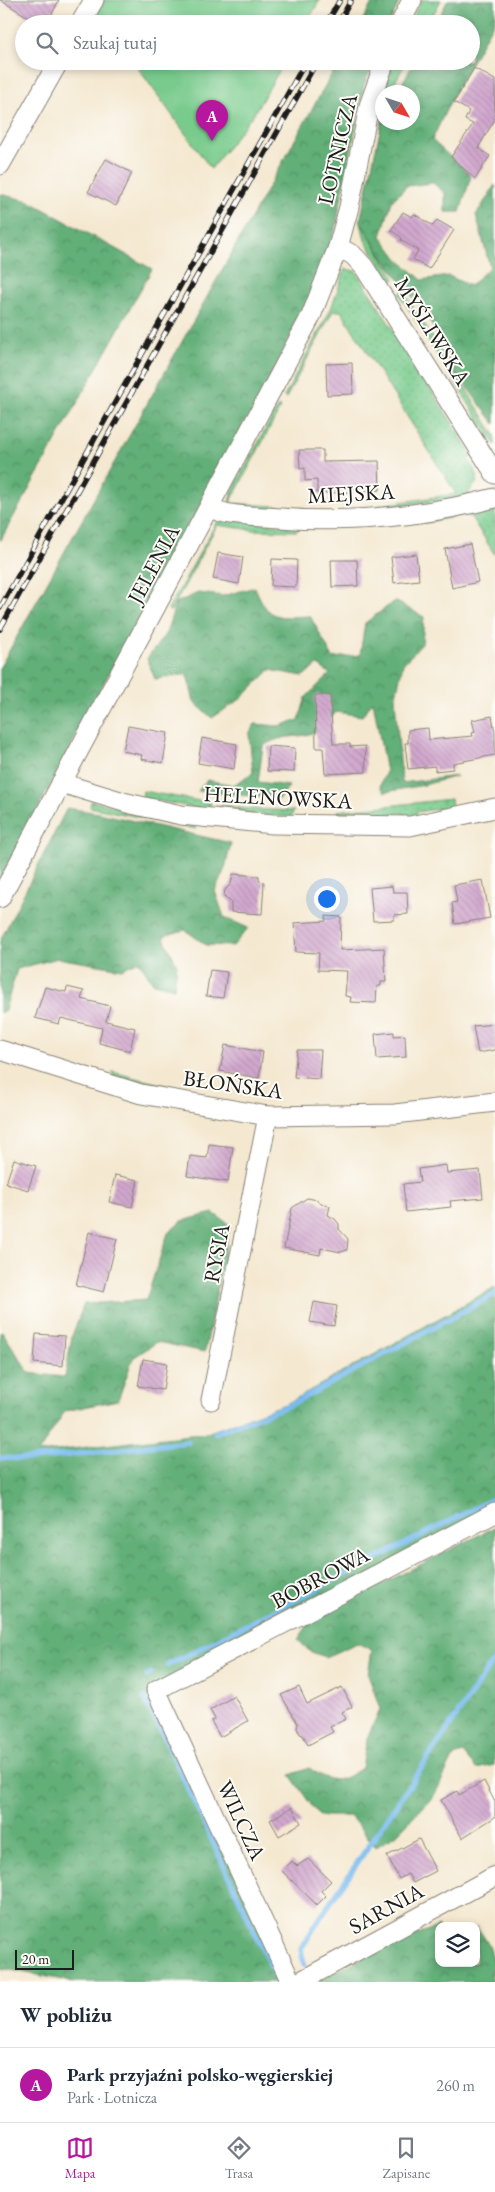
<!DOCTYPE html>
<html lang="pl">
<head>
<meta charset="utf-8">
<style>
  body { margin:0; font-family:"EB Garamond",serif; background:#f2f2f3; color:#1f2937 }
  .controls { position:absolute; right:15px; bottom:15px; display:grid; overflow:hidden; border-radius:10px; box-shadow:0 2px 8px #0003 }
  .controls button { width:45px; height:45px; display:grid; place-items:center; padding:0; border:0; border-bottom:1px solid #e0e1e3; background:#fff; color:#1f2937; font:25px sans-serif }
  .compass { position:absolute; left:375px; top:85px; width:45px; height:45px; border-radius:50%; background:#fff; box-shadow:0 2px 8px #0003; rotate:129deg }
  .scale { position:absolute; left:15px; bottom:12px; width:59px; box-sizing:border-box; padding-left:5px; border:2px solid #1c1c1c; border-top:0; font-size:14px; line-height:18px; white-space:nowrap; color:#1c1c1c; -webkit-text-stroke:4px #fdfcf7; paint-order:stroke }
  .you { position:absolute; left:326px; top:898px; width:18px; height:18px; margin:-12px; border:4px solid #fff; border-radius:50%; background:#1a73e8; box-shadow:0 0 0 8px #1a73e833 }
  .badge { display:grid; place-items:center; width:32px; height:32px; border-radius:50%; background:#b5179e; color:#fff; font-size:16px; font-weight:700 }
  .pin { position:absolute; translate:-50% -41px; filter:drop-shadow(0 1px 2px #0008) }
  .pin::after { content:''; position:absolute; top:26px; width:18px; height:15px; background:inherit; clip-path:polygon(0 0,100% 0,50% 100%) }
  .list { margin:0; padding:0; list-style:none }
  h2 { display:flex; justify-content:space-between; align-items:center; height:65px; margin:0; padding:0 20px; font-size:21px }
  h2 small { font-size:16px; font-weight:400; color:#747a83 }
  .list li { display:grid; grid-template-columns:32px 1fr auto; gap:15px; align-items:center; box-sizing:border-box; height:75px; padding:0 20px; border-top:1px solid #e0e1e3 }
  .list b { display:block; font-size:19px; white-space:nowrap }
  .list p { margin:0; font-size:16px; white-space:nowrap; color:#747a83 }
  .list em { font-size:16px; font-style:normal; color:#747a83 }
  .icon { flex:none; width:28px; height:28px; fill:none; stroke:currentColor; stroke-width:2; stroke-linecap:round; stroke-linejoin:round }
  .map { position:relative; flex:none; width:495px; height:1982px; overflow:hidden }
  .search { position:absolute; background:#fff; box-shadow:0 2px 8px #0003; left:15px; right:15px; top:15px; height:55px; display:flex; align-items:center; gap:12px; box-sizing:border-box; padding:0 18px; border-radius:28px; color:#747a83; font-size:19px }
  .sheet { height:140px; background:#fff }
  nav { display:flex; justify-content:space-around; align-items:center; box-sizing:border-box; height:70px; border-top:1px solid #e0e1e3; background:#fff; font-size:14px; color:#747a83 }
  nav a { display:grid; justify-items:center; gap:2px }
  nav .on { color:#b5179e }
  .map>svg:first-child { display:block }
</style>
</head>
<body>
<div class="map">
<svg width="495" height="1982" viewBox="0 0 495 1982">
  <defs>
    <pattern id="grass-dots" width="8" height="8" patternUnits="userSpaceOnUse" patternTransform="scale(1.25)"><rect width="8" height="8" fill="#79cb8d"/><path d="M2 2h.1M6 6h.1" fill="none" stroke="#68ae79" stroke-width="1.8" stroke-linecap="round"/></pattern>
    <pattern id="forest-crowns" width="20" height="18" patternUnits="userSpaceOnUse" patternTransform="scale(1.25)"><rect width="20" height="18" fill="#62af78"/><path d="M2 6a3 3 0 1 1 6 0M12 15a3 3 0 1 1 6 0" fill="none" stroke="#508e62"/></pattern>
    <pattern id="building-back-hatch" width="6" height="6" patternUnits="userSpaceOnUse" patternTransform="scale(1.25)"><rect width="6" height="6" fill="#d1a7ce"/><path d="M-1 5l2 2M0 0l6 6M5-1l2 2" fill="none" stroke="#b38fb0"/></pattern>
  </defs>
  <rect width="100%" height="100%" fill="#fdfcf7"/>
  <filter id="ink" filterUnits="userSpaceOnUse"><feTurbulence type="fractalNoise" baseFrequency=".02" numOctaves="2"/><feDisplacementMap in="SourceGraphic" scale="10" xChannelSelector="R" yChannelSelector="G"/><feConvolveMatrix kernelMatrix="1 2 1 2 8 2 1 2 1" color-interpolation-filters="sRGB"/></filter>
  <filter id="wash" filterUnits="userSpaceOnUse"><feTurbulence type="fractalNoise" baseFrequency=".0096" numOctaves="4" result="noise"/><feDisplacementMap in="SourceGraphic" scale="20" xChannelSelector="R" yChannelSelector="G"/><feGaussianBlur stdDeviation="1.12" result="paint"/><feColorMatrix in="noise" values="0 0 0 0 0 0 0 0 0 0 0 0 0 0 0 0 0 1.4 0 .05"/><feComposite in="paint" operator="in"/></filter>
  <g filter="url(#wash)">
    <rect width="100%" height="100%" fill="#f4e8d0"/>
    <g fill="url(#grass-dots)" stroke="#4a7454">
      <polygon points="421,0 441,0 428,24 410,24"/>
      <polygon points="394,61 407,61 389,92 384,92"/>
      <polygon points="361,223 395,279 391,282 365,240"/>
      <polygon points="345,269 356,271 473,456 468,459 477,474 477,482 469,492 470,497 380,508 380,505 456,494 341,311 333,311 286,398 284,397 331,309"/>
      <polygon points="403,291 495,435 495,445 399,294"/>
      <polygon points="278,406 281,407 230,503 305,508 304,512 227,507 232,496 231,493"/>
      <polygon points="495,504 495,555 471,517 463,515 425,523 424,519"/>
      <polygon points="219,518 297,527 297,531 253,530 217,525 171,611 168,610"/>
      <polygon points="143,791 211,803 207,810 142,798"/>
      <polygon points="451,799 452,807 416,812 417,820 404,821 404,813 338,817 338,811"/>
      <polygon points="91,801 194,823 196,829 90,807"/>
      <polygon points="221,805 247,809 294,811 291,817 223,812"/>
      <polygon points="112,1072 188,1091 184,1096 114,1078"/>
    </g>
    <g fill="url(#forest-crowns)" stroke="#3f664a">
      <polygon points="374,0 400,0 389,24 360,24"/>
      <polygon points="448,0 495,0 495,20 455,91 432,140 471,176 460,212 445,212 445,193 433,183 407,186 392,201 381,236 398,259 422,280 449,276 470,286 490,267 476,215 495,185 495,424 456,373 429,319 384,259 360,221 382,121 382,119 382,122 412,122 412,92 397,92 415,61 471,61 471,24 435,24"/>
      <polygon points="339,61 374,61 364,85 335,230 320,276 265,388 115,662 0,881 0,667"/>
      <polygon points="0,194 29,201 152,269 0,541"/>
      <path d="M 255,587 C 269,622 276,617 310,616 L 333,658 L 360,655 L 365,623 L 395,601 L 424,617 L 422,644 L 403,664 L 395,700 L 402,783 L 457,776 L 424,785 L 385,792 L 380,786 L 386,772 L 373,701 L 362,716 L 336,712 C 309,749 293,727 263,746 L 258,782 L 289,786 L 280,799 L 198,791 L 207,780 L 233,785 L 253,773 L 249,734 L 255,724 L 278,726 L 299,720 L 306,697 L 330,674 L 318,665 L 303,676 L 270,670 L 242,698 L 212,718 L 194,702 L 187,674 L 155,679 L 147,659 L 166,633 L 176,603 L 198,593 L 223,596 Z"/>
      <polygon points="67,808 99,813 231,843 225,868 215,891 224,917 248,928 233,946 206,945 185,930 163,936 177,965 174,988 153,983 139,961 122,969 58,958 17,969 5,1010 0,1013 0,941"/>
      <polygon points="213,1213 230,1225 205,1352 157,1342 133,1358 118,1400 65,1411 38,1453 207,1433 288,1403 495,1287 495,1510 157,1684 286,1982 74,1982 0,1968 0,1332 2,1331 29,1373 65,1377 72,1336 84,1304 146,1300 168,1233 182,1221"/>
      <path d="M 495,1527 L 494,1765 L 476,1769 L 463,1753 L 454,1756 L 434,1796 L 397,1834 L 376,1847 L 350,1816 L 319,1816 L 290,1775 L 309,1768 C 333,1784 339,1783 362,1768 L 367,1738 L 380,1709 L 368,1674 L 372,1650 L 357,1643 L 325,1657 L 309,1651 L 298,1640 L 311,1620 Z"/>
      <path d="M 439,1926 L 439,1963 L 476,1963 L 476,1926 C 492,1947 495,1955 491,1982 L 316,1982 L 379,1949 Z"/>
    </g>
    <g fill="#79cb8d" stroke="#4a7454">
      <polygon points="99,0 320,0 306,24 105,24 98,13"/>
      <polygon points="133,61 285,61 255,112 211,169"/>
    </g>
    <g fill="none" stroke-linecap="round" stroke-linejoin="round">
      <g stroke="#7abcf0" stroke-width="5.5">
        <polyline points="215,1433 290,1405 495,1294"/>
        <polyline points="0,1458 33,1459 188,1442"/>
        <polyline points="168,1665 495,1498"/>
        <polyline points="147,1676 151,1673"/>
        <polyline points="144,1698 161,1730 276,1978"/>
        <polyline points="304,1964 301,1949 320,1918 495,1659"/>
      </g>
    </g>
    <g id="blocks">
      <g fill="url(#building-back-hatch)">
        <polygon points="0,0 59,0 47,24 40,24"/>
        <polygon points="474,68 495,80 495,119 478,148 490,156 475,179 451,157 473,124 465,120 469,111 454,102"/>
        <polygon points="106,159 132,173 116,206 88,192"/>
        <polygon points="403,212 412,217 414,214 433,226 437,220 454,230 429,269 413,259 418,251 401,240 402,238 391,230"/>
        <polygon points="352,363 353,394 327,395 326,364"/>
        <polygon points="299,450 323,450 323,462 379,461 380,490 317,494 317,480 305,481 305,468 300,469"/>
        <polygon points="470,544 478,582 452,588 445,549"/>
        <polygon points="218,553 243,557 239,584 213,579"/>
        <polygon points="416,554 419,580 394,583 391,557"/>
        <polygon points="272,559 297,560 296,587 271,586"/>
        <polygon points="331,560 357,560 358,586 332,587"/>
        <polygon points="315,695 330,695 333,744 350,744 350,747 365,746 366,772 325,774 323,748 316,748"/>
        <polygon points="492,716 495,732 495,755 453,763 453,769 435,771 435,766 408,769 405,743 408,743 408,730 428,728 429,740 473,736 472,733 475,732 472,720"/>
        <polygon points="128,726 168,733 163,763 141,759 142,755 123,751"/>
        <polygon points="202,738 237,744 234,769 198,763"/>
        <polygon points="268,746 295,748 294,772 267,771"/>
        <polygon points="233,874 259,876 259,881 264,882 262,914 231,912 231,902 224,896 225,890 231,884"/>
        <polygon points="483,880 490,918 455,924 452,903 457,902 454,885"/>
        <polygon points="392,886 393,892 407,892 408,914 394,915 394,920 373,921 370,888"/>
        <polygon points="326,916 341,917 340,950 384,948 386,982 381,982 381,986 377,986 376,1003 350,1002 351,997 345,996 347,971 318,970 319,953 296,952 294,923 326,921"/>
        <polygon points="210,970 227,972 223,998 206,996"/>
        <polygon points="45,987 66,992 67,987 84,991 81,999 110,1006 106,1021 135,1028 130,1051 99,1043 102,1028 61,1018 59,1024 35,1018"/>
        <polygon points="495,1024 495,1050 478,1053 473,1026"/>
        <polygon points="394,1032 394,1036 405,1035 406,1057 377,1059 375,1034"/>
        <polygon points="225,1045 263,1052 259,1078 220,1071"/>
        <polygon points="297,1050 321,1050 319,1079 294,1077"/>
        <polygon points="209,1144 233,1147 228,1182 187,1176 190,1156 207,1158"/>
        <polygon points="14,1159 36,1166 28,1190 6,1183"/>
        <polygon points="446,1165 447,1173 480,1170 483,1198 450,1201 451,1207 406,1212 403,1184 420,1182 418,1169"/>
        <polygon points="115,1175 138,1180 132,1207 109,1202"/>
        <polygon points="307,1198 318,1200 321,1204 330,1206 328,1215 335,1219 339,1224 339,1229 348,1239 347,1250 341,1252 321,1248 320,1255 284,1248 292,1208"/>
        <polygon points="89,1232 117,1239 104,1292 76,1285"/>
        <polygon points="314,1302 337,1306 334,1326 310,1322"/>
        <polygon points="36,1334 65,1336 63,1366 34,1363"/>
        <polygon points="143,1359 167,1363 163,1390 138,1386"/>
        <polygon points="299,1687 307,1704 342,1687 352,1707 342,1712 346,1719 330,1727 333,1732 308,1745 303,1735 300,1734 297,1728 298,1724 281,1695"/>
        <polygon points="234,1696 248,1721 220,1737 211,1721 215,1719 210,1710"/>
        <polygon points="484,1781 495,1802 495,1817 462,1838 441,1800 457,1791 459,1795"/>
        <polygon points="292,1807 301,1823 279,1836 270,1820"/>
        <polygon points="419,1839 436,1871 413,1883 408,1874 399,1879 387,1856"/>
        <polygon points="308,1859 331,1881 321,1891 326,1896 317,1905 282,1871 292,1861 297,1866"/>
      </g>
    </g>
  </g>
  <g filter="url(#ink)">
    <use href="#blocks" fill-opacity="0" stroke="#888276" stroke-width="1"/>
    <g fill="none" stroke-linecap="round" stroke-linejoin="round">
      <g stroke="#888276" stroke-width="21">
        <g id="minor">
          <polyline points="80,24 94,0"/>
          <polyline points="400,24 412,0"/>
          <polyline points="0,165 59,61"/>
          <polyline points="338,247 353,255 364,267 495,474"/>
          <path d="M 210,508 C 228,516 247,516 266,517 C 343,524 421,517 495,498"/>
          <polyline points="61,783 127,803 181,815 273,824 410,826 495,808"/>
          <polyline points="0,898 311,316 338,247 349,207 369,106 385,61"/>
          <polyline points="0,1050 141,1094 268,1116 395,1114 495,1102"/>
          <polyline points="211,1400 268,1116"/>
          <polyline points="291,1982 156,1690 495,1513"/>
          <polyline points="299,1982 495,1876"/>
        </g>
      </g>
      <use href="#minor" stroke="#fff" stroke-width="19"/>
      <g stroke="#1c1c1c" stroke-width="5.5">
        <g id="rail">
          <polyline points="326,24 340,0"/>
          <polyline points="338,24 351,0"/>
          <polyline points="0,608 306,61"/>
          <polyline points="0,629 317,61"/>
        </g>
      </g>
      <use href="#rail" stroke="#fdfcf7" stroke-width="4" stroke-dasharray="11" stroke-linecap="butt"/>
    </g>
  </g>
  <g text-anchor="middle" stroke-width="4" stroke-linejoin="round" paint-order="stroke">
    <g font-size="22" fill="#1c1c1c" stroke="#fdfcf7">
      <text transform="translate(337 149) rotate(-77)" y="8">LOTNICZA</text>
      <text transform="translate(433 331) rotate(58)" y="8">MYŚLIWSKA</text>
      <text transform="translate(351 493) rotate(-3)" y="8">MIEJSKA</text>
      <text transform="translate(153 564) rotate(-62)" y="8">JELENIA</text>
      <text transform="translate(278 797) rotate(3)" y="8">HELENOWSKA</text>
      <text transform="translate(233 1084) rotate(8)" y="8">BŁOŃSKA</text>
      <text transform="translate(216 1253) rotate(-79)" y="8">RYSIA</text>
      <text transform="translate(320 1577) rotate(-28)" y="8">BOBROWA</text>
      <text transform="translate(242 1820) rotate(65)" y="8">WILCZA</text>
      <text transform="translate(386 1908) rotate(-29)" y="8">SARNIA</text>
    </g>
  </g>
</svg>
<div class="controls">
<button><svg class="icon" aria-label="layers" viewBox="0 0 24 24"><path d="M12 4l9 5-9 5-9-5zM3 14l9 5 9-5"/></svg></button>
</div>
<svg class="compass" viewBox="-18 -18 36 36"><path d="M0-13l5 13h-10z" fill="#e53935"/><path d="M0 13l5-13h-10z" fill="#747a83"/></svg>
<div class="scale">20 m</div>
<div class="you"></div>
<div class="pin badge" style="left:212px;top:141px">A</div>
<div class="search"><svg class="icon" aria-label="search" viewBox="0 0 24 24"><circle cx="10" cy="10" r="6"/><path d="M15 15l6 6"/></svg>Szukaj tutaj</div>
</div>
<section class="sheet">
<h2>W pobliżu<small></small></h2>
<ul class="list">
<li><span class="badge">A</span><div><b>Park przyjaźni polsko-węgierskiej</b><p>Park · Lotnicza</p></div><em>260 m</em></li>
</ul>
</section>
<nav>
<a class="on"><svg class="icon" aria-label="map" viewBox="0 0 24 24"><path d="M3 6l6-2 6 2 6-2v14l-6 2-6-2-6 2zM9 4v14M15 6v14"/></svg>Mapa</a>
<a><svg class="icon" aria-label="directions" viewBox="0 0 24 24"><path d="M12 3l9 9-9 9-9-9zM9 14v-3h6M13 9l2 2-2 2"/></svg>Trasa</a>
<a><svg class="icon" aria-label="saved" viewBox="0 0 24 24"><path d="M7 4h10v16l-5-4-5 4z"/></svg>Zapisane</a>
</nav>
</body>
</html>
